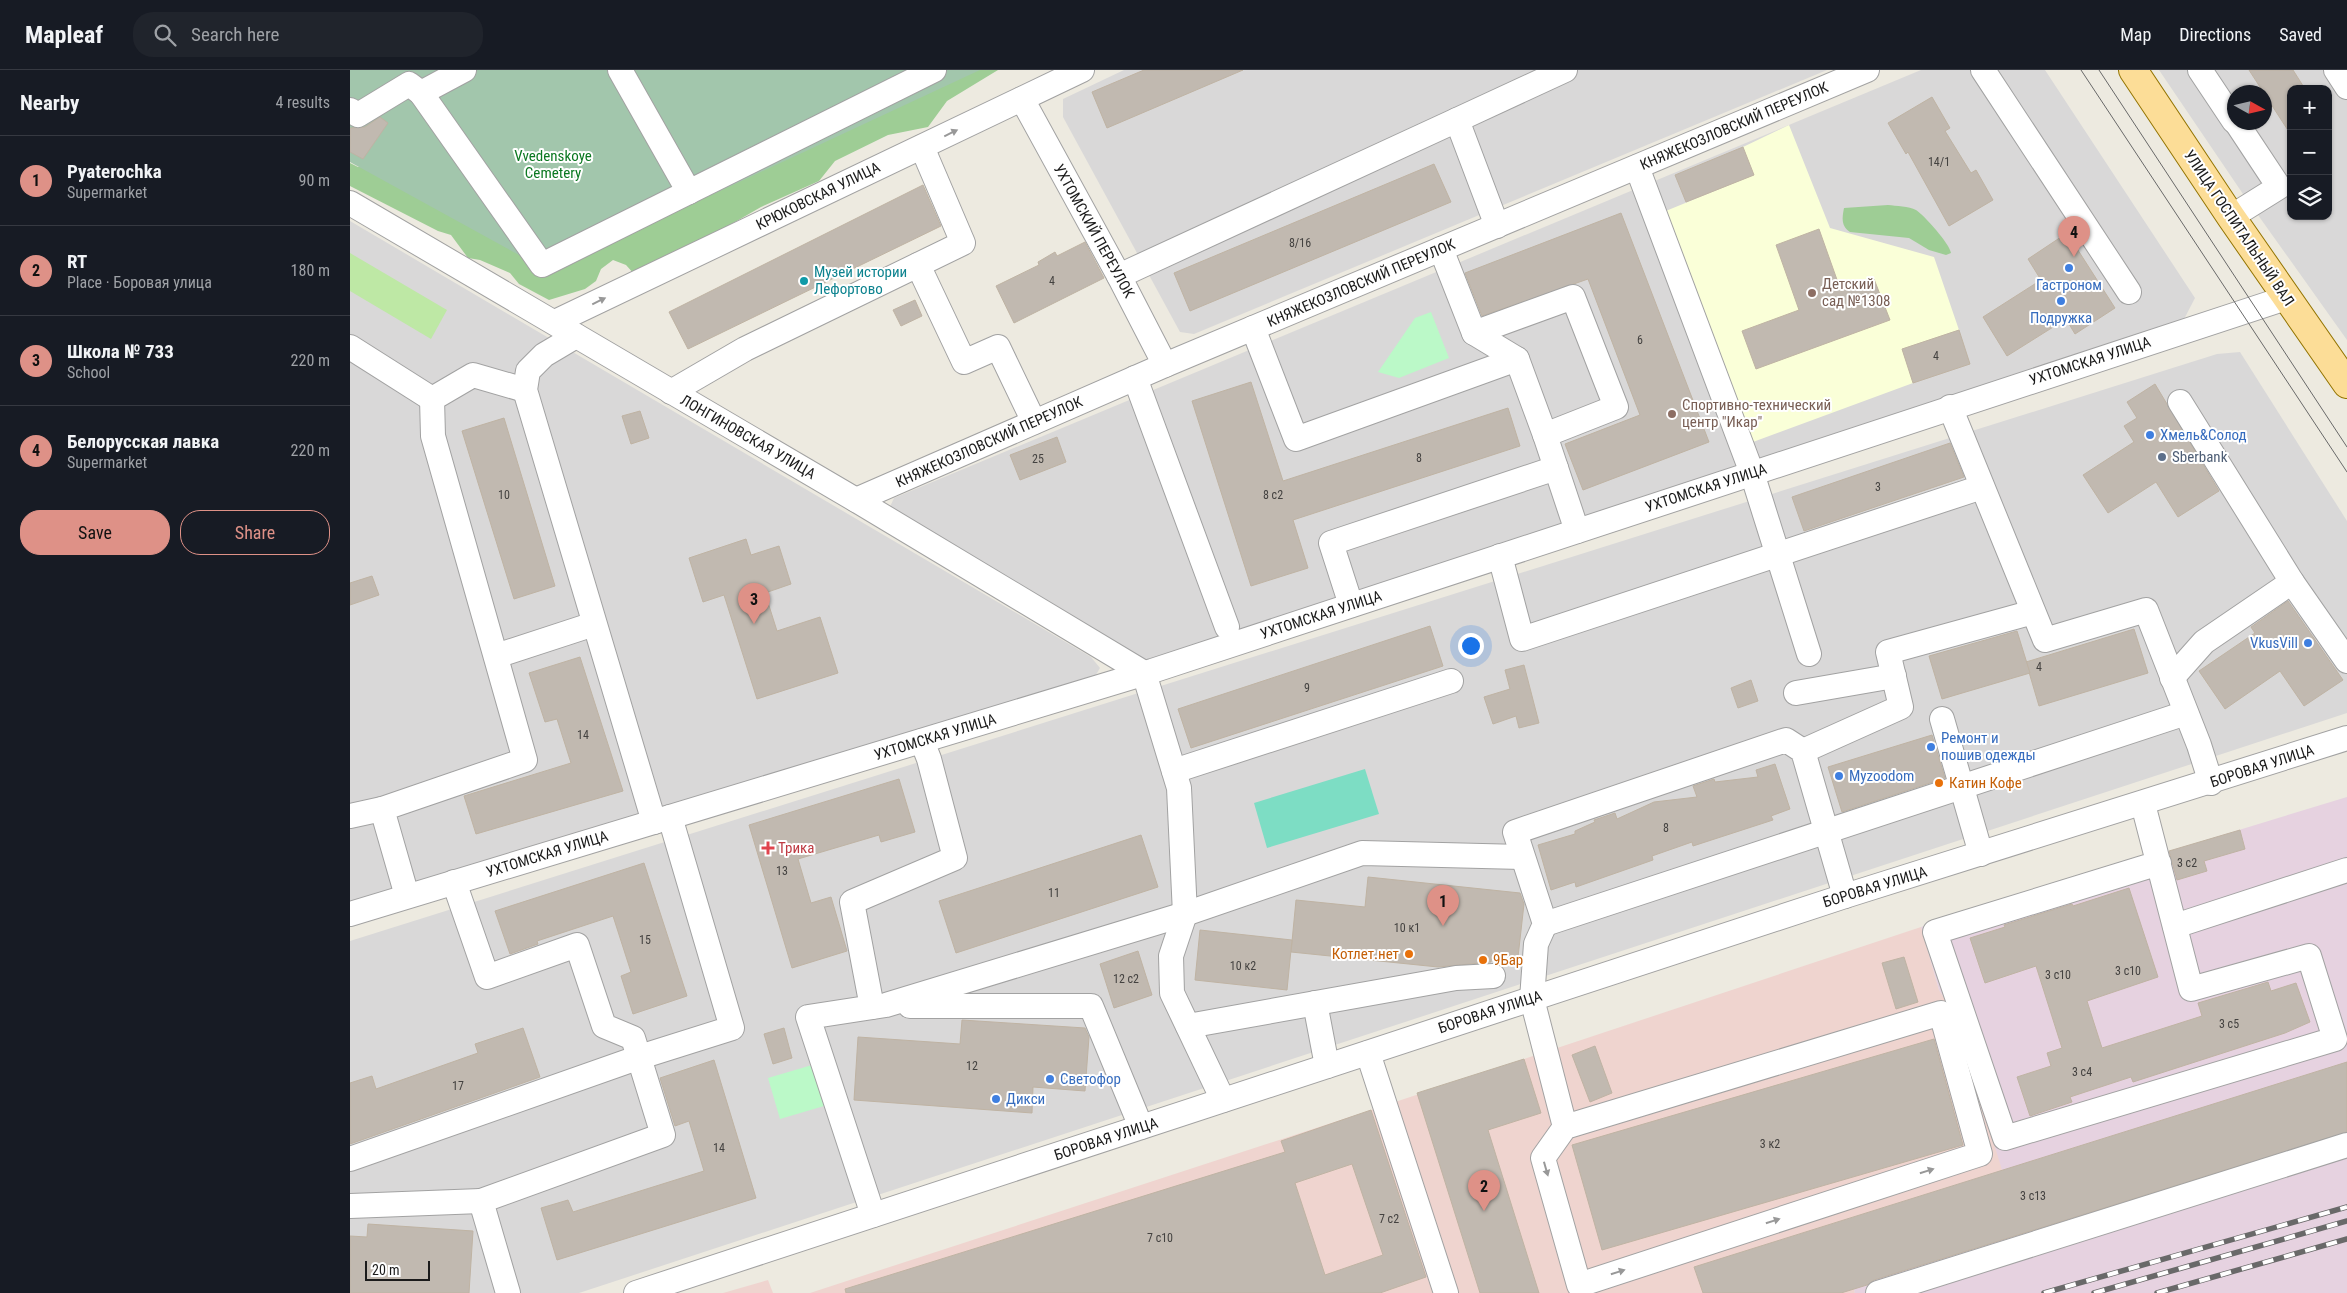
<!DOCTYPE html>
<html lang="en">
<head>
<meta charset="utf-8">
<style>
  body { margin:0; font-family:"Roboto Condensed",sans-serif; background:#20242c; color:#f1f3f6 }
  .controls { position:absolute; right:15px; top:15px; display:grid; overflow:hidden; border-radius:10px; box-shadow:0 1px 4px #0004 }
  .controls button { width:45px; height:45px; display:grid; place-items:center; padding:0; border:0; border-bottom:1px solid #363941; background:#171b24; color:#f1f3f6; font:25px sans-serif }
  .compass { position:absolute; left:1877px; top:15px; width:45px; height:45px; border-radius:50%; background:#171b24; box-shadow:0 1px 4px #0004; rotate:98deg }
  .scale { position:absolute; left:15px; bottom:12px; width:65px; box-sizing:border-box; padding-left:5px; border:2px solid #1b1b1b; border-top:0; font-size:14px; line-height:18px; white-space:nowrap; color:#1b1b1b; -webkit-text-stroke:4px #fff; paint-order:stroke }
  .you { position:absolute; left:1120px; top:575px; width:18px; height:18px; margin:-12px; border:4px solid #fff; border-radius:50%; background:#1a73e8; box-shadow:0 0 0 8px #1a73e833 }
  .badge { display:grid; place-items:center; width:32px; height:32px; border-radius:50%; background:#de9187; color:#111; font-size:16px; font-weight:700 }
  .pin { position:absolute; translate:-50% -41px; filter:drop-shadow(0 1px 2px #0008) }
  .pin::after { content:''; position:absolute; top:26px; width:18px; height:15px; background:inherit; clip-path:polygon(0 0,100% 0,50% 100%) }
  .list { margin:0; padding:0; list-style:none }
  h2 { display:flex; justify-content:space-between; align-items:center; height:65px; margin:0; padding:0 20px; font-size:21px }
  h2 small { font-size:16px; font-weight:400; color:#9ea1a6 }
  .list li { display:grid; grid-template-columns:32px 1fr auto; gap:15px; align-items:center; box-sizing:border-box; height:90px; padding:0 20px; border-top:1px solid #363941 }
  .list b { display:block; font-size:19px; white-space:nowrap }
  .list p { margin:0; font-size:16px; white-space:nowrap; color:#9ea1a6 }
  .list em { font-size:16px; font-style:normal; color:#9ea1a6 }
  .actions { display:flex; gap:10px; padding:15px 20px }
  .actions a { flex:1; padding:11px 0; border:1px solid #de9187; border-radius:20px; text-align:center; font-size:18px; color:#de9187 }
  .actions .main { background:#de9187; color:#111 }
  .icon { flex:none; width:28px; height:28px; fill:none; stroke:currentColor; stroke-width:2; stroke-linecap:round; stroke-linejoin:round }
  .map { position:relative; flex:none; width:1997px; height:1223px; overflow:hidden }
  header { display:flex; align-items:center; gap:30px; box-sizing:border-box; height:70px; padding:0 25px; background:#171b24; border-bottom:1px solid #363941 }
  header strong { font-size:24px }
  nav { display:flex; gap:28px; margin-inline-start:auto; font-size:18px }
  .search { width:350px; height:45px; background:#20242c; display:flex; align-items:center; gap:12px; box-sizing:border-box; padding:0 18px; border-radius:20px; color:#9ea1a6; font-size:19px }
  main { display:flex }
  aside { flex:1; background:#171b24 }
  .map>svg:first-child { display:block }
</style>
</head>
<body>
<header>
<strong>Mapleaf</strong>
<div class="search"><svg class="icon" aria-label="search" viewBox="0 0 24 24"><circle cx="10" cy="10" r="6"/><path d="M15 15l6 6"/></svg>Search here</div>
<nav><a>Map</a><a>Directions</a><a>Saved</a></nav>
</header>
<main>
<aside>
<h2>Nearby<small>4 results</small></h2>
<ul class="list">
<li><span class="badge">1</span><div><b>Pyaterochka</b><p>Supermarket</p></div><em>90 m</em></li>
<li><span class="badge">2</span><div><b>RT</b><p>Place · Боровая улица</p></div><em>180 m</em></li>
<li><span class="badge">3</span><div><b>Школа № 733</b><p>School</p></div><em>220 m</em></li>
<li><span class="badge">4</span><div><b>Белорусская лавка</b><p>Supermarket</p></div><em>220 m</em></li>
</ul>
<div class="actions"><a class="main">Save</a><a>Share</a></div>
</aside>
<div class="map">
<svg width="1997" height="1223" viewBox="0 0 1997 1223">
  <rect width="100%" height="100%" fill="#edeae0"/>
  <g fill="#d9d8d8" fill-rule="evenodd">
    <polygon points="774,0 1477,0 844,264 830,262 713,47 713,29"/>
    <polygon points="1571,0 1695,0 1845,228 1832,253 799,592 539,439 544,428"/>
    <path d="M 1809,0 L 1997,0 L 1997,270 L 1893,124 ZM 1941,19 L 1978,19 L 1978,146 L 1941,146 ZM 1884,22 L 1914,22 L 1914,52 L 1884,52 Z"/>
    <polygon points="0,151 741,587 750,598 744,608 0,835"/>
    <polygon points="1890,282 1997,451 1997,643 229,1223 0,1223 0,871 1867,284"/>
  </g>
  <g fill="#efd4cf">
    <polygon points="1571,857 1589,920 1604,943 1653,1100 1485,1153 1505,1223 460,1223 1021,1040"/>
    <polygon points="418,1210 423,1223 373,1223"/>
  </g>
  <polygon fill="#e6d2e0" points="1997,727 1997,1223 1505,1223 1485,1153 1652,1100 1604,943 1589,920 1571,857"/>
  <polygon fill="#faffd8" points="1439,55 1480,158 1584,187 1609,260 1552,279 1563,313 1384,379 1301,147 1404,105 1393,77"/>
  <polygon fill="#bee8a5" points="0,183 97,240 81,269 0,221"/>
  <g fill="#9ecd95">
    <polygon points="65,0 648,0 597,31 578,57 538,65 485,91 469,111 411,137 359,167 285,205 276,195 263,190 251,199 246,211 235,219 199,230 169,214 160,203 130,190 118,188 101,165 88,161 0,116 0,93 8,97 20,91"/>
    <path d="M 1538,135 C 1546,136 1559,136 1566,140 C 1574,145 1600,174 1601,183 L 1596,185 L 1579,180 L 1559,168 L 1500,162 C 1491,156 1492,148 1494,138 Z"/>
  </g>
  <polygon fill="#a2c6ac" points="0,0 630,0 198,201 0,92"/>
  <g fill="#bbf9c8">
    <polygon points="1081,242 1099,288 1049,308 1028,302 1065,248"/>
    <polygon points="462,995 474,1036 430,1049 418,1008"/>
  </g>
  <polygon fill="#7dddc4" points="1015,699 1029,744 917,778 904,733"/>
  <g fill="#c1b9b0" stroke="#bfb3a3" fill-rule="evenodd">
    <polygon points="794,0 893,0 757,58 742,22"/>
    <polygon points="1899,0 1943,0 1955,19 1941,19 1941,65"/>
    <polygon points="1582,27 1600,58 1595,61 1621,103 1626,100 1643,130 1599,156 1558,82 1556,84 1538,53"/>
    <polygon points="30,47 38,53 13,89 0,82 0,58 15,57"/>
    <polygon points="1393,77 1404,105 1336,132 1325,105"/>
    <polygon points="1084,94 1101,132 840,241 824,203"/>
    <polygon points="573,115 591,156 338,279 319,242"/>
    <polygon points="1271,143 1359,372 1233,420 1215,374 1290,345 1238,209 1132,246 1115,203"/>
    <polygon points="1469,159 1491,221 1524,209 1540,250 1406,299 1392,261 1449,240 1426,175"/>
    <polygon points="1717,163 1765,238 1725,264 1716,249 1657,286 1633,247 1691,210 1678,189"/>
    <polygon points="735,172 754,208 664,253 646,216 689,195 688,192 705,182 707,186"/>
    <polygon points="565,230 572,246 551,256 543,240"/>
    <polygon points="1609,260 1620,294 1563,313 1552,279"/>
    <polygon points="901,312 933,411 1158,338 1170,376 943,450 958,498 901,516 842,331"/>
    <polygon points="1805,314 1869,421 1828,447 1806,412 1758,443 1733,405 1784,372 1774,356 1787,348 1777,332"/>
    <polygon points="290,341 299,368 281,374 272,346"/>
    <polygon points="154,348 205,516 164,529 112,361"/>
    <polygon points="707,367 716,392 670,410 660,385"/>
    <polygon points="1600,373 1614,407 1454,461 1442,427"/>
    <polygon points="396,469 401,485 429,476 441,514 415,523 427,561 470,547 488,603 407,629 374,525 353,532 339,488"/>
    <polygon points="22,506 29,525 0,535 0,513"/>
    <polygon points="1938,531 1993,610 1954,636 1930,601 1875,639 1849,601 1905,563 1901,557"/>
    <polygon points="1080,556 1093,596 841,678 828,639"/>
    <polygon points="1784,559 1798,603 1689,636 1676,592"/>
    <polygon points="1667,561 1680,603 1592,629 1579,586"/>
    <polygon points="230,587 273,721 126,764 114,726 221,693 207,649 195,652 179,603"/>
    <polygon points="1174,595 1189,653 1169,658 1166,646 1143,654 1134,627 1160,619 1155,600"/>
    <polygon points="1401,610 1408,631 1388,638 1381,618"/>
    <polygon points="1582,665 1595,708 1492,742 1478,697"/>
    <polygon points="1425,694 1440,739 1421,746 1423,750 1343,776 1342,772 1302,786 1303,790 1226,817 1225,812 1201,820 1188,775 1225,764 1225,761 1245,752 1244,750 1265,743 1267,749 1304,732 1347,727 1343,716 1364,709 1365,712 1408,707 1406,700"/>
    <polygon points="549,709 565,762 531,772 529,765 448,789 461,833 481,827 497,881 442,898 399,755"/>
    <polygon points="1890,760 1895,779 1854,791 1857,801 1827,810 1819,781"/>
    <polygon points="791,765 808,817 606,883 589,831"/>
    <polygon points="294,793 337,926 283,944 271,906 281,902 263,846 187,871 188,874 160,884 145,841"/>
    <polygon points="1018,807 1170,823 1174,834 1168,887 1142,885 1141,892 1088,897 941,882 946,830 1015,837"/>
    <polygon points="1779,818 1808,907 1737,931 1752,978 1852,946 1848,933 1918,912 1921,921 1946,913 1960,952 1935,963 1783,1012 1781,1007 1720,1027 1722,1032 1680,1046 1667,1007 1701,996 1697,983 1712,978 1686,896 1635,913 1620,868 1655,857 1654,855 1722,834 1723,836"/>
    <polygon points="850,860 942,870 937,920 845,910"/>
    <polygon points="788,881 802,925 764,938 750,894"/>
    <polygon points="1554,887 1568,932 1546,939 1532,893"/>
    <polygon points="612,950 735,958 739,967 735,1021 683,1017 682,1043 504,1030 508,967 610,974"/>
    <polygon points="173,958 190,1007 0,1074 0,1013 22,1006 26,1019 128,983 125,974"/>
    <polygon points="434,958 442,988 423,994 414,964"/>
    <polygon points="1584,969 1613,1075 1252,1180 1222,1075"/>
    <polygon points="1245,976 1262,1023 1240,1032 1222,985"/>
    <polygon points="1174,989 1191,1043 1138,1060 1189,1223 1130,1223 1067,1023"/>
    <polygon points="364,990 406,1128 207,1190 191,1138 218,1130 223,1142 354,1101 339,1051 325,1056 310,1008"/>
    <polygon points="1997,992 1997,1062 1524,1210 1517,1215 1491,1223 1353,1223 1344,1197"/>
    <path d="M 1021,1040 L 1076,1207 L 1030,1223 L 496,1223 L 495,1219 L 935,1082 L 931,1071 ZM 1002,1094 L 1033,1185 L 975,1205 L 945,1113 Z"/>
    <polygon points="18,1154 123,1161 119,1223 0,1223 0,1166 17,1167"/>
  </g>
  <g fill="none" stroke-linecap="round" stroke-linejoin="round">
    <g stroke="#a2a2a2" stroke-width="26">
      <g id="minor">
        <polyline points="270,0 339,122"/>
        <polyline points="1633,0 1779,222"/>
        <polyline points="1850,0 1884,51"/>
        <polyline points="1986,0 1997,17"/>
        <polyline points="71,23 114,0"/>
        <polyline points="672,29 769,206 815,295"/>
        <polyline points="0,40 8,45 59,14 71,23 192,195 584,0"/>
        <polyline points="1107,50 1215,0"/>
        <polyline points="1287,97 1402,403 1459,584"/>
        <polyline points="0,133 506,430 794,603 829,718 835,844 821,886 822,923 873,1030"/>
        <polyline points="1881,147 1929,117 1886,52"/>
        <polyline points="1091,179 1124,263 1223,227 1266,337 1195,365 1227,461"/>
        <polyline points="568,195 614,292 648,277 684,352"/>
        <polyline points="769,206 1107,50 1147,156"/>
        <polyline points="205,252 732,0"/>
        <polyline points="903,258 946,369 1167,289"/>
        <polyline points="1124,263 1167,289 1195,365"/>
        <polyline points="226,266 194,285 178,301 175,320 304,752"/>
        <polyline points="0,277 82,329"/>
        <polyline points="785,308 877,557"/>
        <polyline points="321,322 395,279 613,173 572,77"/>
        <polyline points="1600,337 1695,570 1796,540 1849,675 1861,713"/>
        <polyline points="506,430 815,295 1517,0"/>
        <polyline points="1150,486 1172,569 1632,417"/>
        <polyline points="1942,512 1997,591"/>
        <polyline points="1001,535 981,473 1206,398"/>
        <polyline points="146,586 244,554"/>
        <polyline points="1822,608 1854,572 1942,512 1830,332"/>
        <polyline points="1446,623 1544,606"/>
        <polyline points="1592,649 1631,784"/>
        <polyline points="1453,681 1551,637 1538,582 1683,542"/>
        <polyline points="824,701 1101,611"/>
        <polyline points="1793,734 1841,919 1959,886 1985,969 1655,1068 1585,862 1809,793"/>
        <polyline points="0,746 32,739"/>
        <polyline points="104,812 137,907 227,875 254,956 283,968 313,1065 131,1131 158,1223"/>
        <polyline points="57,826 32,739 175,690 83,366 82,329 123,305 175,320"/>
        <polyline points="0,844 802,601 1936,228"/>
        <polyline points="1195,854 1836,643"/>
        <polyline points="1825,856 1997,800"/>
        <polyline points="965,933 977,996"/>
        <polyline points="560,936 741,936 791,1057"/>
        <polyline points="522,937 502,832 605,788 579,689 572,671"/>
        <polyline points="838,956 1106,908 1143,906"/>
        <polyline points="1018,983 1096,1223"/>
        <polyline points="1215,1057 1591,943 1630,1084 1229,1215 1193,1088 1215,1057 1182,929 1186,874 1195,854 1165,762 1436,670 1453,681 1495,826"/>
        <polyline points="0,1089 290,987 382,958 320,747"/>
        <polyline points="0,1136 131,1131"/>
        <polyline points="523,1145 458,947 536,935 835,844 1012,783 1172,787"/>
        <polyline points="286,1223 1495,826 1997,668"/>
        <polyline points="1528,1223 1997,1075"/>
      </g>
    </g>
    <g stroke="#937400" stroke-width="30">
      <polyline id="major" points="1783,0 1881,147 1997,314"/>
    </g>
    <use href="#minor" stroke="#fff" stroke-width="24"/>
    <use href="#major" stroke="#fcdd97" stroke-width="28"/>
    <g stroke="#696969" stroke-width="1">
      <polyline points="1731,0 1997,402"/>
      <polyline points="1749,0 1997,377"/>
    </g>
    <g stroke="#696969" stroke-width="5.5">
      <g id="rail">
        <polyline points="1694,1223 1997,1137"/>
        <polyline points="1744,1223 1997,1151"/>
        <polyline points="1807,1223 1997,1169"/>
      </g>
    </g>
    <use href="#rail" stroke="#fff" stroke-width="4" stroke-dasharray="11" stroke-linecap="butt"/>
  </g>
  <defs><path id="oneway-solid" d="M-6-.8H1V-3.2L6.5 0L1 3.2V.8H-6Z" transform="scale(1.25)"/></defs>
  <g fill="#989898">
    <use href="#oneway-solid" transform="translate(601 63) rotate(-26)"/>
    <use href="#oneway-solid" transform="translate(249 231) rotate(-26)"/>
    <use href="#oneway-solid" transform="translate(1196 1099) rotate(74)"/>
    <use href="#oneway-solid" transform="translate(1577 1101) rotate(-18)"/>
    <use href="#oneway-solid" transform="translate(1423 1151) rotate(-18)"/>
    <use href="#oneway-solid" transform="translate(1268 1202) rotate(-18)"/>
  </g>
  <g fill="#3f7fe0" stroke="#fff" stroke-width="2">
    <circle cx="1719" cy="198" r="5"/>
    <circle cx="1711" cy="231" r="5"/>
    <circle cx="1800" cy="365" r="5"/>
    <circle cx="1958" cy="573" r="5"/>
    <circle cx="1581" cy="677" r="5"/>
    <circle cx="1489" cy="706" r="5"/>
    <circle cx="700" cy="1009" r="5"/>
    <circle cx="646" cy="1029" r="5"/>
  </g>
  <circle fill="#0f9aa8" stroke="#fff" stroke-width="2" cx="454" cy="211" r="5"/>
  <g fill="#8d6e63" stroke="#fff" stroke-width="2">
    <circle cx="1462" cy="223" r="5"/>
    <circle cx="1322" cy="344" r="5"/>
  </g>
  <circle fill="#5c6f8a" stroke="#fff" stroke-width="2" cx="1812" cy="387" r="5"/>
  <g fill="#e8710a" stroke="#fff" stroke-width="2">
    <circle cx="1589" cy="713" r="5"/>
    <circle cx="1059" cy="884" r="5"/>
    <circle cx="1133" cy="890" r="5"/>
  </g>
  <path fill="#e0444e" stroke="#fff" stroke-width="2" d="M415.5 770.5h5v5h5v5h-5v5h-5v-5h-5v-5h5z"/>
  <g text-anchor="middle" stroke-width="4" stroke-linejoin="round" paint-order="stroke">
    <g font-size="12" fill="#444240">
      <text x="1589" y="96">14/1</text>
      <text x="950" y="177">8/16</text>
      <text x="702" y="215">4</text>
      <text x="1290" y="274">6</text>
      <text x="1586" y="290">4</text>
      <text x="1069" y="392">8</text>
      <text x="688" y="393">25</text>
      <text x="1528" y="421">3</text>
      <text x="154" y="429">10</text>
      <text x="923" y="429">8 с2</text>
      <text x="1689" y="601">4</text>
      <text x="957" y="622">9</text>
      <text x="233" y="669">14</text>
      <text x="1316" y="762">8</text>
      <text x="1837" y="797">3 с2</text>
      <text x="432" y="805">13</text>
      <text x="704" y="827">11</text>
      <text x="1057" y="862">10 к1</text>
      <text x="295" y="874">15</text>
      <text x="893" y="900">10 к2</text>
      <text x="1778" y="905">3 с10</text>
      <text x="1708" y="909">3 с10</text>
      <text x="776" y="913">12 с2</text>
      <text x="1879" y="958">3 с5</text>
      <text x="622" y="1000">12</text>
      <text x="1732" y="1006">3 с4</text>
      <text x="108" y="1020">17</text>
      <text x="1420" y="1078">3 к2</text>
      <text x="369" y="1082">14</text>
      <text x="1683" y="1130">3 с13</text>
      <text x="1039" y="1153">7 с2</text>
      <text x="810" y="1172">7 с10</text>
    </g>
    <g font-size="15" fill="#1b1b1b" stroke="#fff">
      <text transform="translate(1384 56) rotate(-23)" y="5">КНЯЖЕКОЗЛОВСКИЙ ПЕРЕУЛОК</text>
      <text transform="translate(468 126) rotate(-26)" y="5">КРЮКОВСКАЯ УЛИЦА</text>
      <text transform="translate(1889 158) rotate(56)" y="5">УЛИЦА ГОСПИТАЛЬНЫЙ ВАЛ</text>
      <text transform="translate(744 161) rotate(61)" y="5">УХТОМСКИЙ ПЕРЕУЛОК</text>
      <text transform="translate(1011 213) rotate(-23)" y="5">КНЯЖЕКОЗЛОВСКИЙ ПЕРЕУЛОК</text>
      <text transform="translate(1740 291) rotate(-18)" y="5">УХТОМСКАЯ УЛИЦА</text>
      <text transform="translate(398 367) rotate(30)" y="5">ЛОНГИНОВСКАЯ УЛИЦА</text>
      <text transform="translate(639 372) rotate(-24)" y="5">КНЯЖЕКОЗЛОВСКИЙ ПЕРЕУЛОК</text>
      <text transform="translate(1356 418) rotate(-18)" y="5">УХТОМСКАЯ УЛИЦА</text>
      <text transform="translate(971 545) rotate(-18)" y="5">УХТОМСКАЯ УЛИЦА</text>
      <text transform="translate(585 667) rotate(-17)" y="5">УХТОМСКАЯ УЛИЦА</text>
      <text transform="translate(1912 696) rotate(-18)" y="5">БОРОВАЯ УЛИЦА</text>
      <text transform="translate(197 784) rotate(-17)" y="5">УХТОМСКАЯ УЛИЦА</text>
      <text transform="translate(1525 817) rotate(-17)" y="5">БОРОВАЯ УЛИЦА</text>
      <text transform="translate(1140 942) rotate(-18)" y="5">БОРОВАЯ УЛИЦА</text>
      <text transform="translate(756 1069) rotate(-18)" y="5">БОРОВАЯ УЛИЦА</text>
    </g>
    <g font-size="15" fill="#0b7821" stroke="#fff">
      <text x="203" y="91">Vvedenskoye<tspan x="203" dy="17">Cemetery</tspan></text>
    </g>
    <g font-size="15" fill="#0d838f" stroke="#fff" text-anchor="start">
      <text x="464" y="207">Музей истории<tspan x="464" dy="17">Лефортово</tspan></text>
    </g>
    <g font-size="15" fill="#785e54" stroke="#fff" text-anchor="start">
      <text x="1472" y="219">Детский<tspan x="1472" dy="17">сад №1308</tspan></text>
      <text x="1332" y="340">Спортивно-технический<tspan x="1332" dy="17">центр "Икар"</tspan></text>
    </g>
    <g font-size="15" fill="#366cbe" stroke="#fff" text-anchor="start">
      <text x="1719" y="220" text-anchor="middle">Гастроном</text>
      <text x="1711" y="253" text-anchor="middle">Подружка</text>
      <text x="1810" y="370">Хмель&amp;Солод</text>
      <text x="1948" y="578" text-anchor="end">VkusVill</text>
      <text x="1591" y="673">Ремонт и<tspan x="1591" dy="17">пошив одежды</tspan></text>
      <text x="1499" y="711">Myzoodom</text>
      <text x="710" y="1014">Светофор</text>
      <text x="656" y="1034">Дикси</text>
    </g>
    <g font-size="15" fill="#4e5e75" stroke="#fff" text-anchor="start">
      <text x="1822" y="392">Sberbank</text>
    </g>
    <g font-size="15" fill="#c56008" stroke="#fff" text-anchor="start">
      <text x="1599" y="718">Катин Кофе</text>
      <text x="1049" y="889" text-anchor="end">Котлет.нет</text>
      <text x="1143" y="895">9Бар</text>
    </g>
    <g font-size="15" fill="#be3a42" stroke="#fff" text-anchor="start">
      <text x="428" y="783">Трика</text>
    </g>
  </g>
</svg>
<div class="controls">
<button>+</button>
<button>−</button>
<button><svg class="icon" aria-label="layers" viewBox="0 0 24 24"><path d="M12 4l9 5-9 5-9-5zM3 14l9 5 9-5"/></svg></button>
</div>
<svg class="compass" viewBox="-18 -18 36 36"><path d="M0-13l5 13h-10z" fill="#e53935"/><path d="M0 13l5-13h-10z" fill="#9ea1a6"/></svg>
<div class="scale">20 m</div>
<div class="you"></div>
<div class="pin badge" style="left:1093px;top:856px">1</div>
<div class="pin badge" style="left:1134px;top:1141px">2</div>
<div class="pin badge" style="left:404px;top:554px">3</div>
<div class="pin badge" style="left:1724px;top:187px">4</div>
</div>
</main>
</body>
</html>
